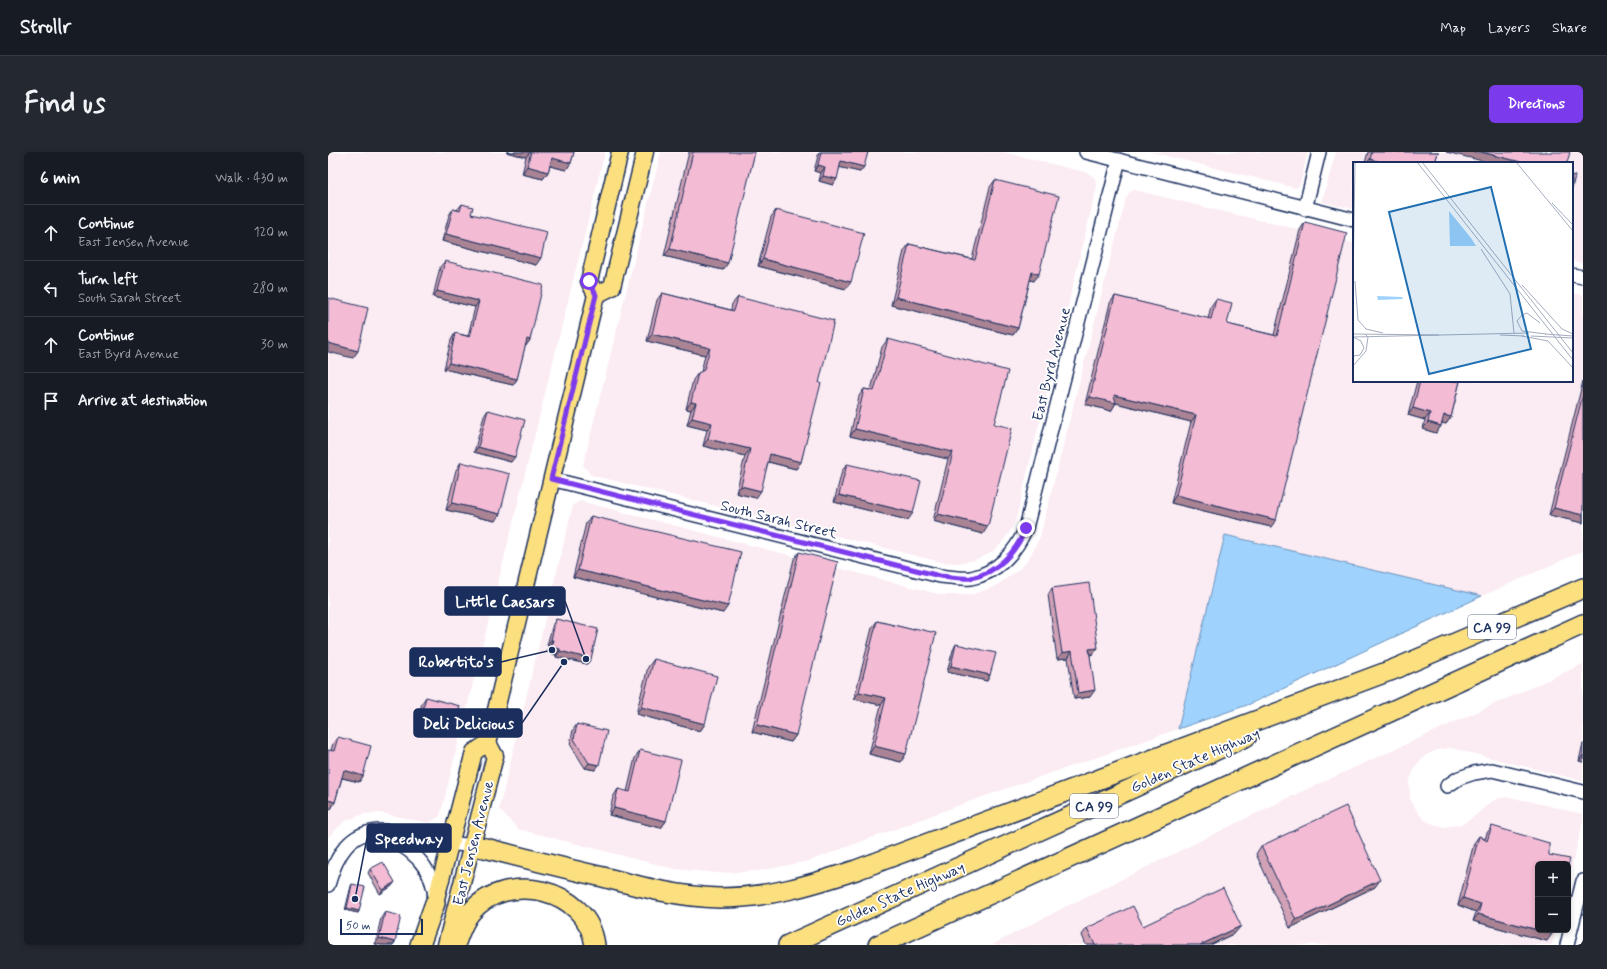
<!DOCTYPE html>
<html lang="en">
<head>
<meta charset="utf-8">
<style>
  body { margin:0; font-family:Mynerve,sans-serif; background:#242831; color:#f1f3f6 }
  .controls { position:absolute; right:12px; bottom:12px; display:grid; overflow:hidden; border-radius:6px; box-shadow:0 2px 6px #0003 }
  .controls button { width:36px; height:36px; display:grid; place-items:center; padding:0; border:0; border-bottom:1px solid #363941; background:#171b24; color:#f1f3f6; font:20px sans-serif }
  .scale { position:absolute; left:12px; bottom:10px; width:83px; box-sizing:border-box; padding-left:4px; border:2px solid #1b2f5e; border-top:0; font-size:11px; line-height:14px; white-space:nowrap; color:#1b2f5e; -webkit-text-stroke:3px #fff; paint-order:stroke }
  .stop { position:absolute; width:12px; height:12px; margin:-9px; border:3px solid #7c3aed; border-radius:50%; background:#fff }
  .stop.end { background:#7c3aed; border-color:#fff; box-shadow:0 1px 4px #0008 }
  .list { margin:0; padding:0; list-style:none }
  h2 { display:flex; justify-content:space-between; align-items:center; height:52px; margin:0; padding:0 16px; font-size:17px }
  h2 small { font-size:13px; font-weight:400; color:#9ea1a6 }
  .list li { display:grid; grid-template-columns:26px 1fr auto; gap:12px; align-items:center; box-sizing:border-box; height:56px; padding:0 16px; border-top:1px solid #363941 }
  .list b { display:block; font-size:15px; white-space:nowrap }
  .list p { margin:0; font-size:13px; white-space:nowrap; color:#9ea1a6 }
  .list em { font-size:13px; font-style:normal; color:#9ea1a6 }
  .icon { flex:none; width:22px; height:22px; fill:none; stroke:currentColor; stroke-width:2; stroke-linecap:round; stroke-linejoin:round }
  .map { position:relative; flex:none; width:1255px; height:793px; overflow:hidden; border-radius:6px }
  header { display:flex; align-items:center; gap:24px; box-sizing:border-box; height:56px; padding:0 20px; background:#171b24; border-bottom:1px solid #363941 }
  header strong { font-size:19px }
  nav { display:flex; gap:22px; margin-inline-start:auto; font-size:14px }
  .intro { display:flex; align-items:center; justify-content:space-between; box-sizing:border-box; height:96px; padding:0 24px }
  h1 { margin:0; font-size:28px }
  .button { padding:10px 18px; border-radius:6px; background:#7c3aed; color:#fff; font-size:14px; font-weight:700 }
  main { display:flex; gap:24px; padding:0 24px }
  aside { flex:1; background:#171b24; border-radius:6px; box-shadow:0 2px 6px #0003 }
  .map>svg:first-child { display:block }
</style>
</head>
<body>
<header>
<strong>Strollr</strong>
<nav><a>Map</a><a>Layers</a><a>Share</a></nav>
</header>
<div class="intro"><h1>Find us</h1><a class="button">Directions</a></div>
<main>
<aside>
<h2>6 min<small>Walk · 430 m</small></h2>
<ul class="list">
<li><svg class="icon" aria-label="ahead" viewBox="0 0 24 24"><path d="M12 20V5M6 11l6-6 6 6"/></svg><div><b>Continue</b><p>East Jensen Avenue</p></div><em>120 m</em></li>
<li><svg class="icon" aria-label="left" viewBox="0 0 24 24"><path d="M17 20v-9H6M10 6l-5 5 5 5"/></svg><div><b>Turn left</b><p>South Sarah Street</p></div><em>280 m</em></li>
<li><svg class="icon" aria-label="ahead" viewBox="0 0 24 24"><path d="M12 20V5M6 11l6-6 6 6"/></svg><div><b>Continue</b><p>East Byrd Avenue</p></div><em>30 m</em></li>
<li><svg class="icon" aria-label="arrive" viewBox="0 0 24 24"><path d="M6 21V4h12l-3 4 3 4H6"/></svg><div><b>Arrive at destination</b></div></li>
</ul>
</aside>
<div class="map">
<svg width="1255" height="793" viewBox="0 0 1255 793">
  <rect width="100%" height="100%" fill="#fff"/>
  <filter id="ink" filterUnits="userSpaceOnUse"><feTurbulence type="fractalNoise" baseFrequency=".025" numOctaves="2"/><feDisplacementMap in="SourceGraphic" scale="8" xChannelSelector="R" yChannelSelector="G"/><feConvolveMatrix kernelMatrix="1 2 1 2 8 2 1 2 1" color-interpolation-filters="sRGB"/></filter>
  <g filter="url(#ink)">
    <g fill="#fbebf2">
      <polygon points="0,0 277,0 112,664 101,671 53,661 36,662 17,669 0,685"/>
      <polygon points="333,0 675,0 760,21 767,26 769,34 688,367 682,380 673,392 661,402 646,408 629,411 613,410 263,323 255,313"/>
      <polygon points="822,0 980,0 972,32 968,36"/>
      <polygon points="1008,0 1255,0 1255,112 1244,109 1244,11 1026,11 1026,57 994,50"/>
      <polygon points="806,38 1026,91 1026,229 1244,229 1244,141 1255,143 1255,399 1154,444 1033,417 897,383 850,577 637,651 481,709 430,719 389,721 347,717 190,677 171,657 245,353 252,349 614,443 635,443 646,442 668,434 690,418 700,408 712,385 798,46 802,40"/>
      <polygon points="1255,512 1255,629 1111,593 1122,596 1109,598 1098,603 1088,613 1081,630 1082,647 1091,662 1098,669 1108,673 1117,675 1135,672 1148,663 1163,650 1172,646 1182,645 1255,662 1255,669 1240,730 1240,712 1210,712 1210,778 1228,778 1224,793 664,793 737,755 964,644"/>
    </g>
    <polygon fill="#9fd3fd" stroke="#6a91bd" points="897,383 1154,444 922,552 850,577"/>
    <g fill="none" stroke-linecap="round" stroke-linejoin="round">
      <g stroke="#1b2f5e" stroke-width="16">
        <g id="minor">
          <polyline points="758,0 1026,68"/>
          <polyline points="977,57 991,0"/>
          <polyline points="1244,123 1255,125"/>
          <path d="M 223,327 L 612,424 C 622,425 632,427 643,426 C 669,421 688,400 698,376 L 791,8"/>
          <polyline points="1119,634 1131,626 1146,621 1164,618 1255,640"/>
          <path d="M 51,683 C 81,693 105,714 107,746"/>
          <path d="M 0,733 C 8,704 21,678 56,679 C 73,679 89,685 105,688 C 118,691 131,692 144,694"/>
          <polyline points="1239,793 1255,729"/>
        </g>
      </g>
      <g stroke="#1b2f5e" stroke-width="19">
        <g id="major">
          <polyline points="268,143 284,135 317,0"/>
          <polyline points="104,762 146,600 160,591 268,143 261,129 292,0"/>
          <polyline points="118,793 167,604 160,591"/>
        </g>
      </g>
      <g stroke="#1b2f5e" stroke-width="22">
        <g id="highway">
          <polyline points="1062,519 1255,436"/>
          <path d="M 144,694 L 157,696 C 196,706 235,716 275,725 C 313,735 352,745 391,746 C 439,746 483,733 528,718 L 1072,515"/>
          <polyline points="92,793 107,751"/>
          <path d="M 127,793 C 131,782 135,769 143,760 C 179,718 259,736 267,793"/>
          <polyline points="460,793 919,584"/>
          <polyline points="550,793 1255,472"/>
        </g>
      </g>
      <use href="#minor" stroke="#fff" stroke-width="13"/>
      <use href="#major" stroke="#fce080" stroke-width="16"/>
      <use href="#highway" stroke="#fce080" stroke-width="19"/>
    </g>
    <g fill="#d1a2b6" stroke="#1b2f5e">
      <polygon points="178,0 246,0 243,11 238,18 222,14 220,20 215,27 194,22 198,5"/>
      <polygon points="361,0 427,0 395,118 336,104"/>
      <polygon points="491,0 540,0 532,20 512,15 505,33 491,29 493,21 486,19"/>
      <polygon points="1040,0 1110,0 1107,11 1037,11"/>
      <polygon points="667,28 706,129 702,128 690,176 685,183 563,153 576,99 581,92 644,107 662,35"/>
      <polygon points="134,52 143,62 208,113 114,89 121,63 125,57 129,58"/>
      <polygon points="448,58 518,137 430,114 443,65"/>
      <polygon points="977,70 943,375 843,351 863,270 788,251 783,259 757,252 782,151 787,144 880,167 883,154 888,147 899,172 946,183 972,78"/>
      <polygon points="117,109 202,188 197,194 189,227 185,233 116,217 123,188 127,181 140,184 147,155 105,145 112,115"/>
      <polygon points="334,141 403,158 404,152 410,145 491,231 473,310 468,317 440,310 428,346 408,341 417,304 375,294 379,278 359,273 363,258 358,257 365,228 370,221 373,220 377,203 319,189 329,148"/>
      <polygon points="560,187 666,272 655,382 605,369 620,307 522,284 531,244 536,237 543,238 554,195"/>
      <polygon points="1089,229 1132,229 1123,265 1118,272 1114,271 1113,274 1108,281 1095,277 1097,268 1080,263"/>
      <polygon points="1255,229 1255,371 1221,363"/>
      <polygon points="160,258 183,310 146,300 156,264"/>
      <polygon points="133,310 167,369 118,358 128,318"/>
      <polygon points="519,312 580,368 506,350 514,319"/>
      <polygon points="263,364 395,461 245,425 258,371"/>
      <polygon points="471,400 468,583 463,590 424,580 466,407"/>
      <polygon points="724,436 765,502 762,503 762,545 746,547 740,506 729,507 720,443"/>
      <polygon points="228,467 263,507 259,512 228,505 228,503 219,500 221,494 219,493 225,472"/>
      <polygon points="549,469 585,478 586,476 573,610 541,602 553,553 526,547 544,476"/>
      <polygon points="628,492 662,523 659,529 619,520 625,498"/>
      <polygon points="326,507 377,572 372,579 308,562 320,515"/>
      <polygon points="98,545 125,575 90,566 94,551"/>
      <polygon points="249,572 267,618 257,616 242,592 245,578"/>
      <polygon points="10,585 35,624 31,630 14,626 7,650 3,657 3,599 5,591"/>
      <polygon points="1255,591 1255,610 1251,609"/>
      <polygon points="312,598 338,669 333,676 281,663 285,645 290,637 299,640 307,606"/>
      <polygon points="1164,674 1219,789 1145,769 1148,760 1130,753 1146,691 1151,684 1157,687 1159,681"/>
      <polygon points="933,694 1047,735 962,776 928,702"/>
      <polygon points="42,717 64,734 52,742 40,721"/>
      <polygon points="24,732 31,759 30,761 17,758 23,734"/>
      <polygon points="57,760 67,790 65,793 53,793 47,792 53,766"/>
      <polygon points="815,774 907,781 882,793 758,793 754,783 759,776"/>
    </g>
    <g fill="#aa8494" stroke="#1b2f5e">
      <polygon points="178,0 202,0 198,5"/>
      <polygon points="1118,0 1153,0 1197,11 1163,11"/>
      <polygon points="224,6 243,11 238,18 219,13"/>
      <polygon points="1042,7 1057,11 1039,11"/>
      <polygon points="513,9 536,15 532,20 510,15"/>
      <polygon points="490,13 497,15 493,21 486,19"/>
      <polygon points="199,14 220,20 215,27 194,22"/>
      <polygon points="495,24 509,27 505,33 491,29"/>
      <polygon points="118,82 213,106 208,113 114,89"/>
      <polygon points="342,97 400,111 395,118 336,104"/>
      <polygon points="435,107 523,130 518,137 430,114"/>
      <polygon points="704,120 711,122 706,129 699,127"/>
      <polygon points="109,139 151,149 147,155 105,145"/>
      <polygon points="568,145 690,176 685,183 563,153"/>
      <polygon points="324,182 382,196 377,203 319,189"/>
      <polygon points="199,187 202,188 198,194 194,193"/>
      <polygon points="0,191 30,199 25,206 0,200"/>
      <polygon points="121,211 189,227 185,233 116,217"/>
      <polygon points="786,243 868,263 863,270 788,251 783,259 757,252 762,245"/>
      <polygon points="363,250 368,251 363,258 358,257"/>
      <polygon points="1085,256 1102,261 1097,268 1080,263"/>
      <polygon points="1116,263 1123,265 1118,272 1111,270"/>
      <polygon points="364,266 384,271 379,278 359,273"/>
      <polygon points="1100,270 1113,274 1108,281 1095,277"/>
      <polygon points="527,277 625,300 620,307 522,284"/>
      <polygon points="380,287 422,297 417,304 375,294"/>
      <polygon points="150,295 187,305 183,310 146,300"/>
      <polygon points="442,302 473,310 468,317 437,309"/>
      <polygon points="413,334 433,339 428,346 408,341"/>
      <polygon points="511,343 585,361 580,368 506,350"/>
      <polygon points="848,343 948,368 943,375 843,351"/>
      <polygon points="124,351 172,362 167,369 118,358"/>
      <polygon points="1226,356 1255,363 1255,371 1221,363"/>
      <polygon points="610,362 660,374 655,382 605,369"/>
      <polygon points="250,418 400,454 395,461 245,425"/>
      <polygon points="223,488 225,488 221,494 219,493"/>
      <polygon points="223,495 232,497 228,503 219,500"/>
      <polygon points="770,496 765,502 756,503 761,497"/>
      <polygon points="232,499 263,507 259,512 228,505"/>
      <polygon points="744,499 740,506 729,507 734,501"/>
      <polygon points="623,514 662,523 659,529 619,520"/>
      <polygon points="767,538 762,545 746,547 750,541"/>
      <polygon points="531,540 558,546 553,553 526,547"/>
      <polygon points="313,555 377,572 372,579 308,562"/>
      <polygon points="94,561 128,570 125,575 90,566"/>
      <polygon points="429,573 468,583 463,590 424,580"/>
      <polygon points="546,594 578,602 573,610 541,602"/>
      <polygon points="1255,603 1255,610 1251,609"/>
      <polygon points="261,611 271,613 267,618 257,616"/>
      <polygon points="16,618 35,624 31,630 11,625"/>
      <polygon points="0,648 7,650 3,657 0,656"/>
      <polygon points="286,656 338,669 333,676 281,663"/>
      <polygon points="1052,728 1047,735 962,776 968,768"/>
      <polygon points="67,730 64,734 52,742 55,738"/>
      <polygon points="1135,746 1153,752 1148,760 1130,753"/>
      <polygon points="19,756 31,759 30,761 17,758"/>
      <polygon points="1150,762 1224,782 1219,789 1145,769"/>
      <polygon points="913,774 907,781 882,793 872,793"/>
      <polygon points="51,786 67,790 65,793 53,793 47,792"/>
    </g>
    <g fill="#f3bcd4" stroke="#1b2f5e">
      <polygon points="203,0 246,0 243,11 224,6 220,20 199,14"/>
      <polygon points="365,0 427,0 400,111 342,97"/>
      <polygon points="493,0 540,0 536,15 513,9 509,27 495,24 497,15 490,13"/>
      <polygon points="1044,0 1110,0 1107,11 1057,11 1042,7"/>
      <polygon points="1153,0 1242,0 1239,11 1197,11"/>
      <polygon points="1244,23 1247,24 1244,36"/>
      <polygon points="667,28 731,44 711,122 704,120 690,176 568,145 581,92 647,108"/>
      <polygon points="134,52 145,55 143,62 219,80 213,106 118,82 125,57 132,59"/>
      <polygon points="448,58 536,81 523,130 435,107"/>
      <polygon points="977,70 1019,81 948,368 848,343 868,263 786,243 788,251 762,245 787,144 883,167 888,147 904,151 899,172 949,184"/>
      <polygon points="117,109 215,133 202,188 199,187 189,227 121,211 127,181 142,185 151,149 109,139"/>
      <polygon points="334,141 406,159 410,145 506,169 491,231 493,231 473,310 442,302 433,339 413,334 422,297 380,287 384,271 364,266 368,251 363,250 370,221 376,218 382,196 324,182"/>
      <polygon points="0,146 40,156 30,199 0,191"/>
      <polygon points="560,187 680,219 666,272 684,276 660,374 610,362 625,300 527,277 536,237 546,239"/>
      <polygon points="1092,229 1132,229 1123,265 1116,263 1113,274 1100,270 1102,261 1085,256"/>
      <polygon points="1255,242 1255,363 1226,356"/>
      <polygon points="160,258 197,268 187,305 150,295"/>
      <polygon points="133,310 182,322 172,362 124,351"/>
      <polygon points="519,312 593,329 585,361 511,343"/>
      <polygon points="263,364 413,400 400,454 250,418"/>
      <polygon points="471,400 510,410 468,583 429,573"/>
      <polygon points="761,431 770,496 761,497 767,538 750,541 744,499 734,501 724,436"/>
      <polygon points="228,467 270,477 263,507 232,499 232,497 223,495 225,488 223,488"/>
      <polygon points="549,469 586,478 586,476 608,481 578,602 546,594 558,546 531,540"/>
      <polygon points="628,492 668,501 662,523 623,514"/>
      <polygon points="326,507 389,524 377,572 313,555"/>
      <polygon points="98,545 132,554 128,570 94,561"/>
      <polygon points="249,572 279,579 271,613 261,611 246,587"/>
      <polygon points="10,585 43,594 35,624 16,618 7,650 0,648 0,598 6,599"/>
      <polygon points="312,598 353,608 338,669 286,656 290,637 302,640"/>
      <polygon points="1018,654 1052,728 968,768 933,694"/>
      <polygon points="1164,674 1221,691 1221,703 1242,707 1240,714 1240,712 1210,712 1210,778 1150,762 1153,752 1135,746 1151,684 1159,689"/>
      <polygon points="55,710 67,730 55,738 42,717"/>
      <polygon points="24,732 37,735 31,759 19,756"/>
      <polygon points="895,736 913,774 872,793 767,793 759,776 805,754 815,774"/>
      <polygon points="57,760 73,764 67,790 51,786"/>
      <polygon points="1211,778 1225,778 1224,782"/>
    </g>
  </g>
  <g fill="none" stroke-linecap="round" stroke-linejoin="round" filter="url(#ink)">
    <path stroke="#7c3aed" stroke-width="5" d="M 261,129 L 268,143 L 223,327 L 612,424 C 622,425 632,427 643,426 C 669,421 688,400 698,376"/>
  </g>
  <g text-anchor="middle" stroke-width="3.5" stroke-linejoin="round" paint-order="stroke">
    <g fill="#fff" stroke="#5f6d8e" stroke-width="1">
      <rect x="1140" y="463" width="48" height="24" rx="3"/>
      <rect x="742" y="642" width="48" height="24" rx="3"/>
    </g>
    <g font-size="14" font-weight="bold" fill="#1b2f5e">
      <text x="1164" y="480">CA 99</text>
      <text x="766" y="659">CA 99</text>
    </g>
    <g font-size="15" fill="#1b2f5e" stroke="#fff">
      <text transform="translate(723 212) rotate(-76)" y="5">East Byrd Avenue</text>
      <text transform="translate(451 367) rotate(14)" y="5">South Sarah Street</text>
      <text transform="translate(867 608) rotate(-24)" y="5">Golden State Highway</text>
      <text transform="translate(145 691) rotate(-76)" y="5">East Jensen Avenue</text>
      <text transform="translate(572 742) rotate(-24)" y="5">Golden State Highway</text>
    </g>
  </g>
  <g transform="translate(1025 10)">
    <rect width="220" height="220" fill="#fff"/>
    <path d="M 96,49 L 118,76 L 123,84 L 97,84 ZM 24,134 L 49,135 L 50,137 L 25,138 Z" fill="#9fd3fd"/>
    <path fill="none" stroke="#a4acbf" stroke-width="1" d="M 64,0 L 220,198M 69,0 L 220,191M 163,0 L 220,69M 199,41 L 220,63M 128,87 L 157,132 L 161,171M 2,119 L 5,158 L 13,167 L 30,171M 0,122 L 2,0M 169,123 L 209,167 L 220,172M 187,161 L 174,151 L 169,153 L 164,159 L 169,169 L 193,172M 0,172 L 86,173M 192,172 L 220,174M 147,173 L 171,174M 169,174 L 195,179 L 220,206M 178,174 L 219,176M 0,175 L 176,171M 0,175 L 8,179 L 11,186 L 7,193 L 0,194M 0,204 L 13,189 L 15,175 L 12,172"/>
    <path fill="#1f6fb2" fill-opacity="0.15" stroke="#1f6fb2" stroke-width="2" d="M 138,25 L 178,187 L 76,212 L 36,50 Z"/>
    <rect width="220" height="220" fill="none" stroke="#1b2f5e" stroke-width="2"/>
  </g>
  <path fill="none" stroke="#1b2f5e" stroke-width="1.5" d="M258 507L237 449M224 498L173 510M236 510L194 571M27 747L39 686"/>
  <g fill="#1b2f5e" stroke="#fff" stroke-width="1.5">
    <circle cx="258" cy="507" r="4"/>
    <circle cx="224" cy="498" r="4"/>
    <circle cx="236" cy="510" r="4"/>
    <circle cx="27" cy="747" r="4"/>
  </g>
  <g fill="#1b2f5e" stroke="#1b2f5e" stroke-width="1.5">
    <rect x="117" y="435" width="120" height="28" rx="4"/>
    <rect x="82" y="496" width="91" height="28" rx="4"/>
    <rect x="86" y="557" width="108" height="28" rx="4"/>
    <rect x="39" y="672" width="84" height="28" rx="4"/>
  </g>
  <g font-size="16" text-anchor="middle" font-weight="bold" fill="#fff">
    <text x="177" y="455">Little Caesars</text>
    <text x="128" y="515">Robertito's</text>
    <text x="140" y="577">Deli Delicious</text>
    <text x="81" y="692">Speedway</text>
  </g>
</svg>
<div class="controls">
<button>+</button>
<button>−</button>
</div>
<div class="scale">50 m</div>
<div class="stop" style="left:261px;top:129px"></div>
<div class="stop end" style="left:698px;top:376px"></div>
</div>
</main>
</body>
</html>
